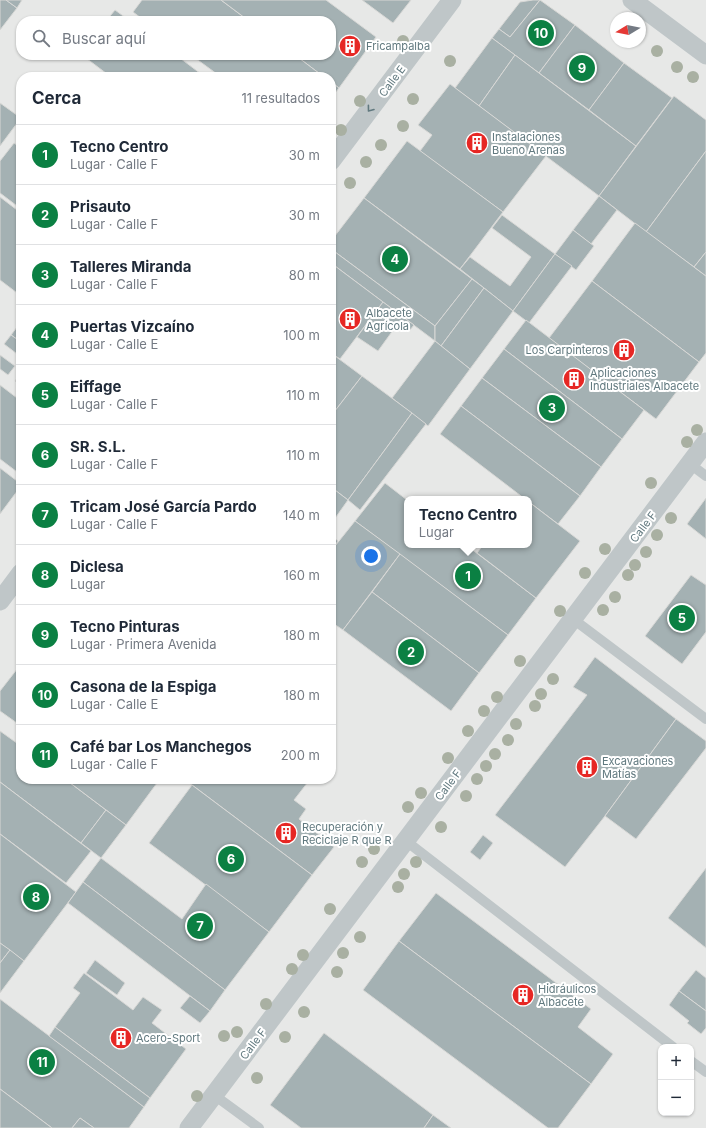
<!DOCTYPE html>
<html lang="es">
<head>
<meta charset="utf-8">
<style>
  body { margin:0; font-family:Inter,sans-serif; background:#f2f2f3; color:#1f2937 }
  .controls { position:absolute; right:12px; bottom:12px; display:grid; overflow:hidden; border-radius:8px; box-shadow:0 1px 3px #0004 }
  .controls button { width:36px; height:36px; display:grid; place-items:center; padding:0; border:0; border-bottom:1px solid #e0e1e3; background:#fff; color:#1f2937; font:20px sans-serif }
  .compass { position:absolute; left:610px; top:12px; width:36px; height:36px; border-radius:50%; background:#fff; box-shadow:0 1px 3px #0004; rotate:260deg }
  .you { position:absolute; left:371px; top:556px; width:14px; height:14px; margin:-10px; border:3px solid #fff; border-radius:50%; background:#1a73e8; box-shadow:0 0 0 6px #1a73e833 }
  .badge { display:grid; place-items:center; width:26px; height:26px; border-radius:50%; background:#0b8043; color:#fff; font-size:13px; font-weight:700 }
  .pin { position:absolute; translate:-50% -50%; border:2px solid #fff; box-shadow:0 1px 4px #0006 }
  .popup { position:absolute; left:404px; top:496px; width:128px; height:52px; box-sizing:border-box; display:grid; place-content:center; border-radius:8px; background:#fff; filter:drop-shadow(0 1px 3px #0005); font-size:13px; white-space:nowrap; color:#747a83 }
  .popup b { font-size:15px; color:#1f2937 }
  .popup::after { content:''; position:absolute; left:50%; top:100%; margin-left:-8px; border:8px solid transparent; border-top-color:#fff }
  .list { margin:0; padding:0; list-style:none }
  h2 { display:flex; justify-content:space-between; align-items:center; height:52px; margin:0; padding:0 16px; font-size:17px }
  h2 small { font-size:13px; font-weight:400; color:#747a83 }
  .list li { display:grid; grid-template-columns:26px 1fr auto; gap:12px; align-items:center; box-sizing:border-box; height:60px; padding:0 16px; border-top:1px solid #e0e1e3 }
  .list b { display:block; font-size:15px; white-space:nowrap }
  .list p { margin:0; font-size:13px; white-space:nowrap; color:#747a83 }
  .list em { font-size:13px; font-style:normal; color:#747a83 }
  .icon { flex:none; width:22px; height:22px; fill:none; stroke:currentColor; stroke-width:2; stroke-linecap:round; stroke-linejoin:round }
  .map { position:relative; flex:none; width:706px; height:1128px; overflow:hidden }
  .search { position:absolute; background:#fff; box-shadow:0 1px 3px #0004; left:16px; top:16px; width:320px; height:44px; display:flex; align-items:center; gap:10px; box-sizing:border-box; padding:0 14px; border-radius:16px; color:#747a83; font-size:15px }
  .panel { position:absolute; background:#fff; box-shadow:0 1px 3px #0004; left:16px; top:72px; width:320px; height:712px; border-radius:16px }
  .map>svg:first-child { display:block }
</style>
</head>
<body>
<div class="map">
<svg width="706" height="1128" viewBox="0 0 706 1128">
  <rect width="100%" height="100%" fill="#f7f6f3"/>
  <path fill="#e7e8e7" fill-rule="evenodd" d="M 0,0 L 706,0 L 706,1128 L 0,1128 ZM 616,18 L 640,18 L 640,42 L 616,42 ZM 21,21 L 331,21 L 331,55 L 21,55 ZM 21,77 L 331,77 L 331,779 L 21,779 ZM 407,499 L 529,499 L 529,545 L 407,545 ZM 661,1047 L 691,1047 L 691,1113 L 661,1113 Z"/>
  <g fill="#a4b1b3" stroke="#d8d8d6">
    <polygon points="0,0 6,0 17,8 0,30"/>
    <polygon points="6,0 22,0 17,8"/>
    <polygon points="142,0 221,0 249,21 145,21 133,12"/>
    <polygon points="221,0 326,0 376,37 339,88 331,82 331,77 324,77 295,55 331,55 331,21 249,21"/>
    <polygon points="362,0 411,0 393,23"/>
    <polygon points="533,0 540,0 510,37 499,29 520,2"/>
    <polygon points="540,0 575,25 539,73 492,38 499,29 510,37"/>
    <polygon points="115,10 130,21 106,21"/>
    <polygon points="575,25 624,63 589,110 539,73"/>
    <polygon points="492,38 515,55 479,106 455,88"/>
    <polygon points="82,55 176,55 205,77 111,77"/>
    <polygon points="191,55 295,55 324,77 221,77"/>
    <polygon points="515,55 636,146 599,196 479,106"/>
    <polygon points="624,63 672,98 636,146 589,110"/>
    <polygon points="331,82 339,88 331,98"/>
    <polygon points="450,84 546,156 503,212 420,151 432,135 418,125"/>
    <polygon points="674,96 706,120 706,151 646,232 599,196"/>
    <polygon points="0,103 21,118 0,146"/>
    <polygon points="407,141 503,212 460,269 364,198"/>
    <polygon points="14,143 21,148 21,209 0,193 0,161"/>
    <polygon points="706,151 706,252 694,267 646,232"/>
    <polygon points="599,196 617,210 591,244 573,230"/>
    <polygon points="0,197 21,213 21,296 0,280"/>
    <polygon points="364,198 472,279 435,326 331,249 331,241"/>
    <polygon points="502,215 555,254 513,311 460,269 470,257 510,286 531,257 492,228"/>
    <polygon points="635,223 706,276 706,353 699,362 592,281"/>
    <polygon points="573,230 594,246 576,270 555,254"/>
    <polygon points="331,249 435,326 435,341 331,263"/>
    <polygon points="706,252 706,276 694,267"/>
    <polygon points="555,254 572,266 529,323 513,311"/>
    <polygon points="331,263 383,302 340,359 331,353"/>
    <polygon points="472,279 484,288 441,346 435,341 435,326"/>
    <polygon points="592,281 699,362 656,419 549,338"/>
    <polygon points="484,288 513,311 470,369 441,346"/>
    <polygon points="383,302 414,325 410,330 399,322 378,351 357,337"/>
    <polygon points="526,320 644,410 622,439 504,349"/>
    <polygon points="20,323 21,324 21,342 11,335"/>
    <polygon points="11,335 21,342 21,357 4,344"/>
    <polygon points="435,341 470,369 428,426 392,398"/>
    <polygon points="504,349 622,439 601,467 482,378"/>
    <polygon points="331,353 362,376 331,416"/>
    <polygon points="0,355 15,366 8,375 0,369"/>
    <polygon points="21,373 21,385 15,381"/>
    <polygon points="362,376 412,413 348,500 331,487 331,416"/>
    <polygon points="482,378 601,467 580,496 461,406"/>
    <polygon points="0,385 21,401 21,475 0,459"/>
    <polygon points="461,406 580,496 558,524 529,502 529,499 525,499 440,434"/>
    <polygon points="412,413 426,424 360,510 348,500"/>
    <polygon points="0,468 21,484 21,486 0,514"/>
    <polygon points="385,483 407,500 407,545 466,545 536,598 508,635 355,521"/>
    <polygon points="331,487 348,500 331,524"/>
    <polygon points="706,498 706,539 687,524"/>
    <polygon points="529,502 580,541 536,598 477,553 483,545 529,545"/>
    <polygon points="355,521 400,554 343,630 331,622 331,551"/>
    <polygon points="331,535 338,541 331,551"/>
    <polygon points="400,554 508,635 479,673 372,592"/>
    <polygon points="691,575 706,585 706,632 682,664 645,636"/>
    <polygon points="372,592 479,673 451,711 343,630"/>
    <polygon points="595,657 676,719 605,816 565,867 495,815 587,695 573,687"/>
    <polygon points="21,664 21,726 0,711 0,691"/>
    <polygon points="676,719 706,741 706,748 636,839 605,816"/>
    <polygon points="0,731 21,746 21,779 65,779 106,810 81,843 0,782"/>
    <polygon points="65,779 160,779 126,825"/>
    <polygon points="184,779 304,779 308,782 294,800 306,809 299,819 334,847 312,875"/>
    <polygon points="0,782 91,851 66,883 0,834"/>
    <polygon points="192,785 312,875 269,932 149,843"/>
    <polygon points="106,810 126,825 101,858 81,843"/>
    <polygon points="0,834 76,892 24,961 0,943"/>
    <polygon points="483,835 493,843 480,860 470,852"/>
    <polygon points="101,858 182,919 206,884 269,932 225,990 83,882"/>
    <polygon points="706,868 706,948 668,918"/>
    <polygon points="83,882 225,990 210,1011 68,903"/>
    <polygon points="436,893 591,1009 578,1027 613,1054 591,1084 399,941"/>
    <polygon points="399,941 591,1084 558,1128 548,1128 363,990"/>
    <polygon points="0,943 10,950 0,963"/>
    <polygon points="10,950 24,961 0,993 0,963"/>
    <polygon points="95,960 125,983 117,995 86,973"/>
    <polygon points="696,970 706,978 706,1011 679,991"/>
    <polygon points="84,973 133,1010 143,997 162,1010 152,1023 186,1049 150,1098 55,1027 80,993 73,988"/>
    <polygon points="679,991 706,1011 706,1028 701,1034 687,1023 689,1021 669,1005"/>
    <polygon points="190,996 210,1011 200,1023 180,1008"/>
    <polygon points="0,999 144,1107 129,1128 94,1128 80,1118 72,1128 52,1128 0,1089"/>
    <polygon points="55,1027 150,1098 144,1107 49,1036"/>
    <polygon points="324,1033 433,1115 424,1128 301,1128 270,1105"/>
    <polygon points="0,1089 52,1128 0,1128"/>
    <polygon points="433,1115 451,1128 424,1128"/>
    <polygon points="80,1118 94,1128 72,1128"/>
  </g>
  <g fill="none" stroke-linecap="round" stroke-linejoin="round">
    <g stroke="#bfc6c8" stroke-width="10">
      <polyline points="690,464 706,476"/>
      <polyline points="573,619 706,719"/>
      <polyline points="406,841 673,1047"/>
      <polyline points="691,1061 706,1072"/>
      <polyline points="214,1095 259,1128"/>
    </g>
    <g stroke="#bfc6c8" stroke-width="19">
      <polyline points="632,0 706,55"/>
      <polyline points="331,161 452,0"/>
      <polyline points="0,601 21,573"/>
      <polyline points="189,1128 706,442"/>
    </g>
  </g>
  <g fill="#a9b0a2">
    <circle cx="403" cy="41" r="6"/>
    <circle cx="657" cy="51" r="6"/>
    <circle cx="450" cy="61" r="6"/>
    <circle cx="677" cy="67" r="6"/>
    <circle cx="693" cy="77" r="6"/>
    <circle cx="413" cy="99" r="6"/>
    <circle cx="360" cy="101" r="6"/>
    <circle cx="403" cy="126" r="6"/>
    <circle cx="341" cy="130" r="6"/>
    <circle cx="381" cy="145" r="6"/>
    <circle cx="366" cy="162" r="6"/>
    <circle cx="350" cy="183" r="6"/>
    <circle cx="697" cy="430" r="6"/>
    <circle cx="687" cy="442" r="6"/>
    <circle cx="651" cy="483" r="6"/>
    <circle cx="671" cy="518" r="6"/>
    <circle cx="657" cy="535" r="6"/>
    <circle cx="605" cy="549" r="6"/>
    <circle cx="646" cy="552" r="6"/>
    <circle cx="635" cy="565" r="6"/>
    <circle cx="585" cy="573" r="6"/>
    <circle cx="628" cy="575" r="6"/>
    <circle cx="615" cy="597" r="6"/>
    <circle cx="603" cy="610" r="6"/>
    <circle cx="560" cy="611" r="6"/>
    <circle cx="520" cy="661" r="6"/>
    <circle cx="553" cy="679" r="6"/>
    <circle cx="541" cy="694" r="6"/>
    <circle cx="497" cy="697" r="6"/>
    <circle cx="535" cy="706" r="6"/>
    <circle cx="484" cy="711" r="6"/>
    <circle cx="516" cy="724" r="6"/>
    <circle cx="468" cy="731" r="6"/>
    <circle cx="508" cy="740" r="6"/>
    <circle cx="495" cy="754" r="6"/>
    <circle cx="448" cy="758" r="6"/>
    <circle cx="486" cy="766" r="6"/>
    <circle cx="477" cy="779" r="6"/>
    <circle cx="421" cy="793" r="6"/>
    <circle cx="466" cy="796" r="6"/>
    <circle cx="408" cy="807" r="6"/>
    <circle cx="441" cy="827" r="6"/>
    <circle cx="374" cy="849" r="6"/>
    <circle cx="362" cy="862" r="6"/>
    <circle cx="416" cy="862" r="6"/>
    <circle cx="404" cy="874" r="6"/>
    <circle cx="398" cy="887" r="6"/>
    <circle cx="330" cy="909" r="6"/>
    <circle cx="360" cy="937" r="6"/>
    <circle cx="343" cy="953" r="6"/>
    <circle cx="303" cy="955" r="6"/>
    <circle cx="292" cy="969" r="6"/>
    <circle cx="337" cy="972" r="6"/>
    <circle cx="266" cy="1004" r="6"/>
    <circle cx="304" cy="1012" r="6"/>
    <circle cx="237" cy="1032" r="6"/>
    <circle cx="224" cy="1036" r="6"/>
    <circle cx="285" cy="1037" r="6"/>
    <circle cx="257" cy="1078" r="6"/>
    <circle cx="197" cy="1096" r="6"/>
  </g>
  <defs><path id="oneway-chevron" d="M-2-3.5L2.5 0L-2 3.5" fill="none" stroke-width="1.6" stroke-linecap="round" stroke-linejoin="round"/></defs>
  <use stroke="#61797f" href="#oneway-chevron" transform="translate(370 109) rotate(127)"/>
  <defs>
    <g id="building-disc" transform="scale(1.15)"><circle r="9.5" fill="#e62724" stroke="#fff"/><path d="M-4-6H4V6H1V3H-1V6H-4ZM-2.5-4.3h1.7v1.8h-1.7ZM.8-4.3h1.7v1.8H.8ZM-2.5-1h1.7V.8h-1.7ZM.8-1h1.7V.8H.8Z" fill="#fff"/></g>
  </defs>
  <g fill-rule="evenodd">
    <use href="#building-disc" x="350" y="46"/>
    <use href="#building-disc" x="477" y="143"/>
    <use href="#building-disc" x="350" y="319"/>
    <use href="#building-disc" x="624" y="350"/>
    <use href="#building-disc" x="574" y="379"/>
    <use href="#building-disc" x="587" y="767"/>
    <use href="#building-disc" x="286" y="833"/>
    <use href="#building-disc" x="523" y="995"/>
    <use href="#building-disc" x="121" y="1038"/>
  </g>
  <g text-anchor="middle" stroke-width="4" stroke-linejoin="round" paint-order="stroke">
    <g font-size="11" fill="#61797f" stroke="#fff" text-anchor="start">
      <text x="366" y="50">Fricampalba</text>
      <text x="492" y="141">Instalaciones<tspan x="492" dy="13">Bueno Arenas</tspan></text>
      <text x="366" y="317">Albacete<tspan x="366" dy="13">Agrícola</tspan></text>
      <text x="608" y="354" text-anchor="end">Los Carpinteros</text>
      <text x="590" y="377">Aplicaciones<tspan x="590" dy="13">Industriales Albacete</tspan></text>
      <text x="602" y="765">Excavaciones<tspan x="602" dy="13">Matías</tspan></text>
      <text x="302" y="831">Recuperación y<tspan x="302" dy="13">Reciclaje R que R</tspan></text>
      <text x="538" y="993">Hidráulicos<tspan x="538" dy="13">Albacete</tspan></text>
      <text x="136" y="1042">Acero-Sport</text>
    </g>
    <g font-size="11" fill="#61797f" stroke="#fff">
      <text transform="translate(392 81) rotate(-53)" y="4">Calle E</text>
      <text transform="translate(643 527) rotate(-53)" y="4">Calle F</text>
      <text transform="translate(448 785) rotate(-53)" y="4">Calle F</text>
      <text transform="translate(253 1044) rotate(-53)" y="4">Calle F</text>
    </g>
  </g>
</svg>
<div class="controls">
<button>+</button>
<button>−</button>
</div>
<svg class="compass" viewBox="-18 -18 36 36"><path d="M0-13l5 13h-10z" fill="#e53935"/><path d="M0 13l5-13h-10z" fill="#747a83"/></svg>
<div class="you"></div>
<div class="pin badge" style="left:468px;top:576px">1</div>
<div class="popup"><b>Tecno Centro</b>Lugar</div>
<div class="pin badge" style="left:411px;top:652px">2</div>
<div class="pin badge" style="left:552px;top:408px">3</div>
<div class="pin badge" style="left:395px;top:259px">4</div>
<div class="pin badge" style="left:682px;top:618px">5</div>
<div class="pin badge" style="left:231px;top:859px">6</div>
<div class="pin badge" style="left:200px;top:926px">7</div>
<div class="pin badge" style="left:36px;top:897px">8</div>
<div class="pin badge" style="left:582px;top:68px">9</div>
<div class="pin badge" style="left:541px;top:33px">10</div>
<div class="pin badge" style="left:42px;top:1062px">11</div>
<div class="search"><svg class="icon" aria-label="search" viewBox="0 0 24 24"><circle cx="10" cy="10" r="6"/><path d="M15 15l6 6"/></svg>Buscar aquí</div>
<section class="panel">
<h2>Cerca<small>11 resultados</small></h2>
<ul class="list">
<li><span class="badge">1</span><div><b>Tecno Centro</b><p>Lugar · Calle F</p></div><em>30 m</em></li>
<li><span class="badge">2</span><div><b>Prisauto</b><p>Lugar · Calle F</p></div><em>30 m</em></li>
<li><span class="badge">3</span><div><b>Talleres Miranda</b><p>Lugar · Calle F</p></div><em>80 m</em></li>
<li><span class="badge">4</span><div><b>Puertas Vizcaíno</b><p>Lugar · Calle E</p></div><em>100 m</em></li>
<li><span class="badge">5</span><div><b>Eiffage</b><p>Lugar · Calle F</p></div><em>110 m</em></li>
<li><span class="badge">6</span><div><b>SR. S.L.</b><p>Lugar · Calle F</p></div><em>110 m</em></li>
<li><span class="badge">7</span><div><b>Tricam José García Pardo</b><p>Lugar · Calle F</p></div><em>140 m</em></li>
<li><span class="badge">8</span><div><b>Diclesa</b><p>Lugar</p></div><em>160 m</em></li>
<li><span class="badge">9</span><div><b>Tecno Pinturas</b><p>Lugar · Primera Avenida</p></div><em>180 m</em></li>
<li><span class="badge">10</span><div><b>Casona de la Espiga</b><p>Lugar · Calle E</p></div><em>180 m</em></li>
<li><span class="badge">11</span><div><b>Café bar Los Manchegos</b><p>Lugar · Calle F</p></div><em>200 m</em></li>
</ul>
</section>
</div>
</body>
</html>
